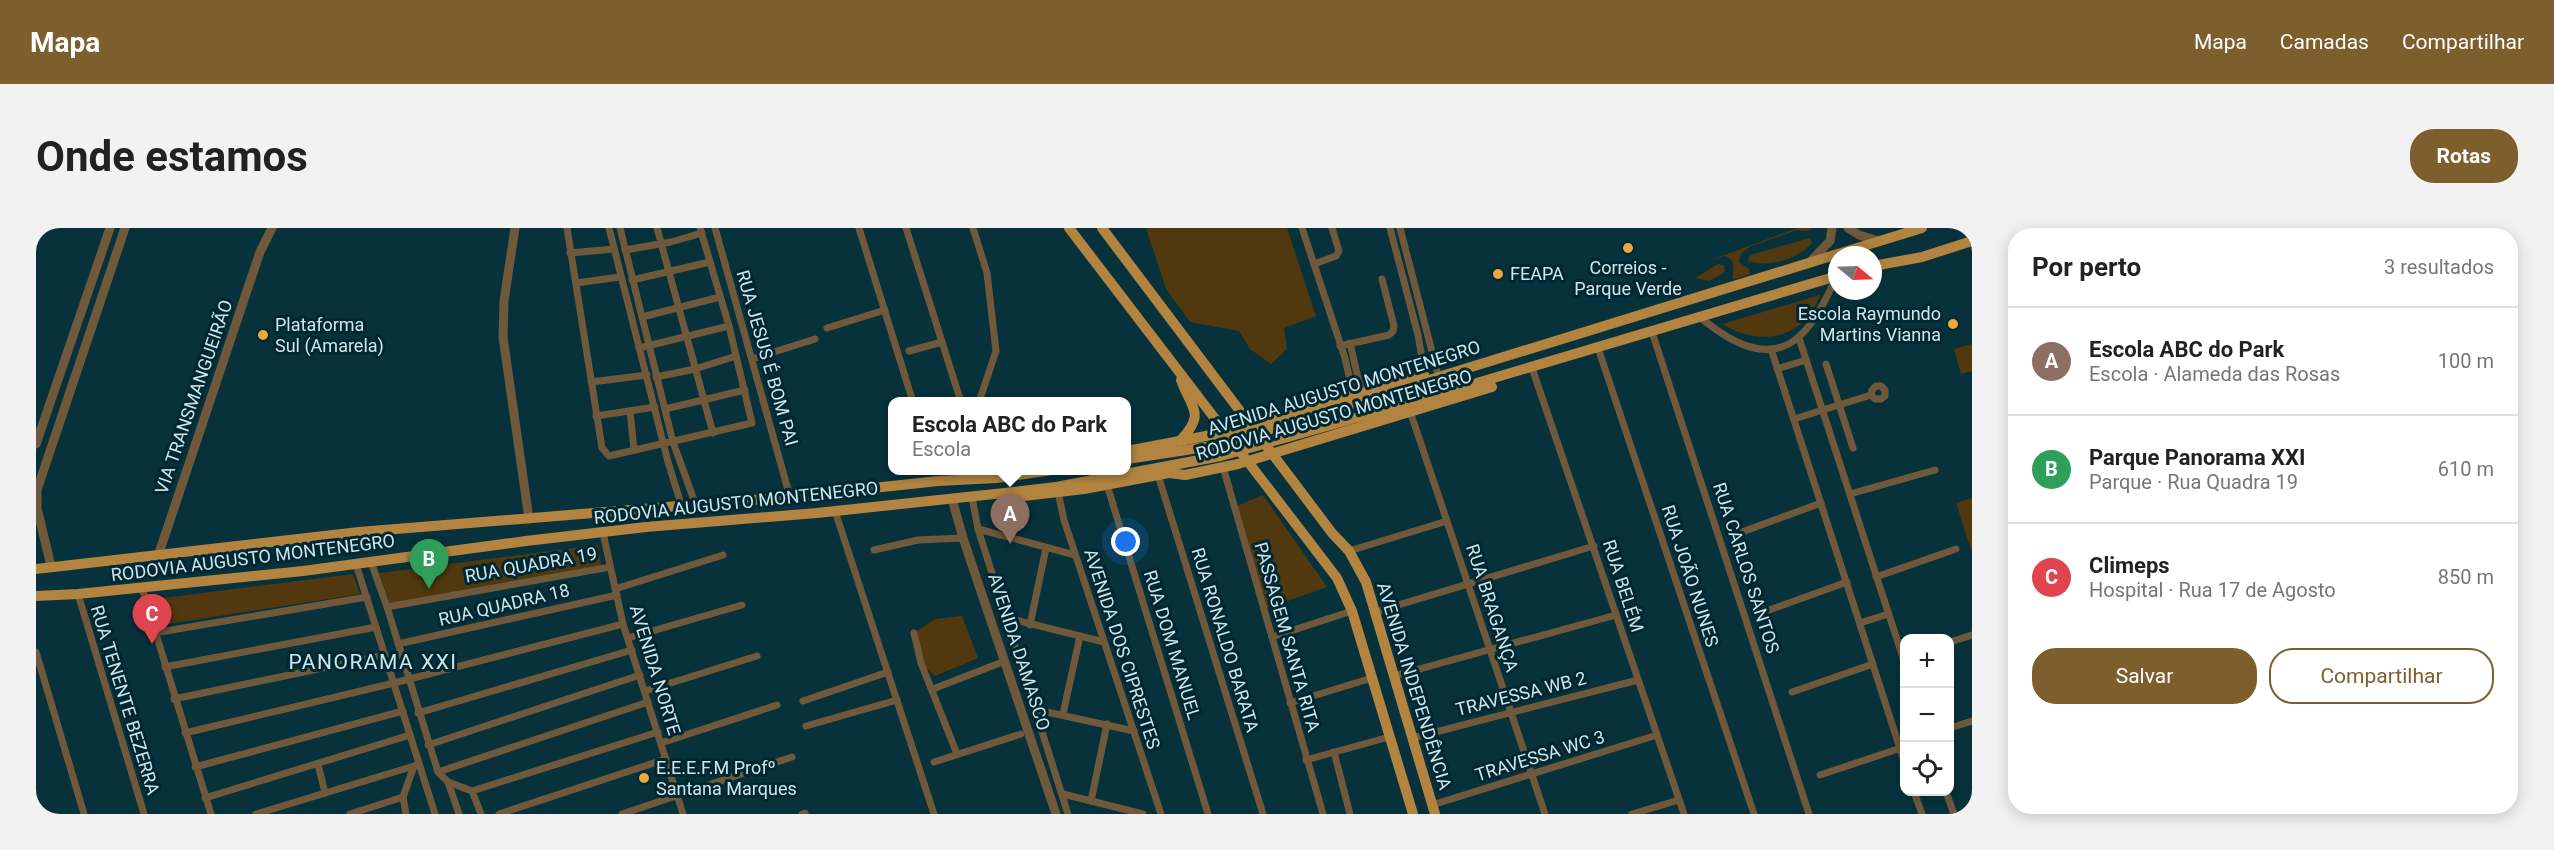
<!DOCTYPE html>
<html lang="pt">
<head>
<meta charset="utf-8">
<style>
  body { margin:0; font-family:Roboto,sans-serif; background:#f2f2f2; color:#222 }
  .controls { position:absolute; right:18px; bottom:18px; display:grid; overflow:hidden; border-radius:12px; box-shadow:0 3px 15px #0003 }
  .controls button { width:54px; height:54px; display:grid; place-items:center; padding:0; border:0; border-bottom:2px solid #e0e0e0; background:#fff; color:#222; font:30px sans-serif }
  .compass { position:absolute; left:1792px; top:18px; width:54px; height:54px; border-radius:50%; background:#fff; box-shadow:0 3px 15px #0003; rotate:109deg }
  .you { position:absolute; left:1090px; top:314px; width:21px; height:21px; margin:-15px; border:4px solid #fff; border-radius:50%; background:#1a73e8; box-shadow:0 0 0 9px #1a73e833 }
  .badge { display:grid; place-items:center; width:39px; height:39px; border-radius:50%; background:#7d5f2d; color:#fff; font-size:20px; font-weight:700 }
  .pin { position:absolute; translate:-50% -50px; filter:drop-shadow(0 2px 3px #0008) }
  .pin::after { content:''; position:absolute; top:32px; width:21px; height:18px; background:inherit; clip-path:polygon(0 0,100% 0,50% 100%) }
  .popup { position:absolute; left:852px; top:169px; width:243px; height:78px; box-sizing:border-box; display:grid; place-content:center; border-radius:12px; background:#fff; filter:drop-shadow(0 2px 4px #0005); font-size:20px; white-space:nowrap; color:#767676 }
  .popup b { font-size:22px; color:#222 }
  .popup::after { content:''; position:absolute; left:50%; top:100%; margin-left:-12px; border:12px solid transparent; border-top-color:#fff }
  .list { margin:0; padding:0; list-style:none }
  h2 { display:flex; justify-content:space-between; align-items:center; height:78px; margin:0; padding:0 24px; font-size:26px }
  h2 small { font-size:20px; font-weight:400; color:#767676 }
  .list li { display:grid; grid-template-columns:39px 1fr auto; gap:18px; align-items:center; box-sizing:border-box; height:108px; padding:0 24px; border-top:2px solid #e0e0e0 }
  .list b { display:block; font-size:22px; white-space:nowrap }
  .list p { margin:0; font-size:20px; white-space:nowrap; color:#767676 }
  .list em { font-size:20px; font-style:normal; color:#767676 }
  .actions { display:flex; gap:12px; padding:18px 24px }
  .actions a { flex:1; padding:14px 0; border:2px solid #7d5f2d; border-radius:24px; text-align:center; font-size:21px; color:#7d5f2d }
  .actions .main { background:#7d5f2d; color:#fff }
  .icon { flex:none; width:33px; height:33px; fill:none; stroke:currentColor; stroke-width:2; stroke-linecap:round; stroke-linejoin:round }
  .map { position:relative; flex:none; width:1936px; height:586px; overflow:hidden; border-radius:24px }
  header { display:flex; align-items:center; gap:36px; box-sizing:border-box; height:84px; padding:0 30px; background:#7d5f2d; color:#fff }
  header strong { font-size:28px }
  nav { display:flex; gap:33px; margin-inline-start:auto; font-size:21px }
  .intro { display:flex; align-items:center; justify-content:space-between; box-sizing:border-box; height:144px; padding:0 36px }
  h1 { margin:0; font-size:42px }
  .button { padding:15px 27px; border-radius:24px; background:#7d5f2d; color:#fff; font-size:21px; font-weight:700 }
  main { display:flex; gap:36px; padding:0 36px }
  aside { flex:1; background:#fff; border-radius:24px; box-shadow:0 3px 15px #0003 }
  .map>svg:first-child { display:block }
</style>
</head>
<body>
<header>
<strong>Mapa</strong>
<nav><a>Mapa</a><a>Camadas</a><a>Compartilhar</a></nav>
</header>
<div class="intro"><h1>Onde estamos</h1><a class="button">Rotas</a></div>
<main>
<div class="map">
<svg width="1936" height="586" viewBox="0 0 1936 586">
  <rect width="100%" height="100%" fill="#07323c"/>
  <g fill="#52380f">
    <polygon points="1110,0 1251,0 1280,88 1248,100 1251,121 1235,136 1214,121 1203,103 1154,94 1130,61"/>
    <path d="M 1762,0 L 1777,0 L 1771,3 L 1761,2 L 1713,19 L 1705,26 L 1703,34 L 1713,41 L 1714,46 L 1697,52 C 1695,41 1703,34 1689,28 L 1675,32 Z"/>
    <path d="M 1774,10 L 1776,15 C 1762,31 1733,40 1712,33 L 1714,27 Z"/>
    <polygon points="1682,36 1688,37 1689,44 1673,53 1659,50"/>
    <path d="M 1784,67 C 1768,112 1723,119 1686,96 Z"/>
    <polygon points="1936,116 1936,143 1925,146 1918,121"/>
    <polygon points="1227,267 1291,359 1228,381 1198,279"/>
    <polygon points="1936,270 1936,324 1920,275"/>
    <polygon points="562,317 565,337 354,376 343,345"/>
    <polygon points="317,346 324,366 119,398 111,372"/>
    <polygon points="926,388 942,430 899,448 885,435 878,405 899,391"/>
  </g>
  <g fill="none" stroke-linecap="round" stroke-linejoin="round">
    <g stroke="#70593a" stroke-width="7">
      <polyline points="531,0 566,220 573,228 716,195 693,98 664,0"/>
      <polyline points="573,0 632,234 645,276"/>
      <polyline points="584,0 637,214 659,275"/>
      <polyline points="621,0 677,205"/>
      <polyline points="679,0 754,269"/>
      <polyline points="823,0 877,174"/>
      <polyline points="870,0 925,174"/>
      <polyline points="937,0 951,45 960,123 943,174"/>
      <polyline points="1266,0 1309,130 1317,166"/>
      <polyline points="1354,0 1382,107 1389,147"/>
      <polyline points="1364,0 1401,143"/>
      <polyline points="589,22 635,14 666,5"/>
      <polyline points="534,25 578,21"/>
      <polyline points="1278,36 1300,28 1303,23 1296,0"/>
      <polyline points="596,52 674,34"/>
      <polyline points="540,55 584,49"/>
      <polyline points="606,89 684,69"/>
      <path d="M 1663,89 C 1674,97 1685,106 1697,112 C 1757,143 1780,92 1801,48"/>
      <polyline points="791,100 849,82"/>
      <polyline points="1616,104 1773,586"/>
      <polyline points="1763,110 1868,433"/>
      <polyline points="1314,115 1322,150 1335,161"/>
      <polyline points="1304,118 1353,107 1357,103 1358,98 1346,51"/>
      <polyline points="603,120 693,98"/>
      <polyline points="1562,120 1718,586"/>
      <polyline points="1735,121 1868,533"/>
      <polyline points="873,123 906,114"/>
      <polyline points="716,131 779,111"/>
      <polyline points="1790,136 1817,220"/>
      <polyline points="1496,140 1648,586"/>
      <polyline points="1741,141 1770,132"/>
      <polyline points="620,149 659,141 700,128"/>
      <polyline points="555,154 611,147"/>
      <polyline points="629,181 709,162"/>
      <polyline points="594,183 598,222"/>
      <polyline points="1374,183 1509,586"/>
      <polyline points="560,188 619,179"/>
      <polyline points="1758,191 1835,167 1839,171 1845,171 1849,168 1849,162 1845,158 1840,158 1836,162 1835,167"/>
      <polyline points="1187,239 1287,586"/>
      <polyline points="1122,247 1227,586"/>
      <polyline points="1071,257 1172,586"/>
      <polyline points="1022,264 1028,292 1125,586"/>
      <polyline points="1814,266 1899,242"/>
      <polyline points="936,269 942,301 1032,586"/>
      <polyline points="799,283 898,586"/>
      <polyline points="942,301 1039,327"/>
      <polyline points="1706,304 1785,275"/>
      <polyline points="567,305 587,396 647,586"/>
      <polyline points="838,322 882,312 927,310"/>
      <polyline points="1313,323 1411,293"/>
      <polyline points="335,334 351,379 402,544 412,554 423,586"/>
      <polyline points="320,336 399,586"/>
      <polyline points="1840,349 1920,321"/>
      <polyline points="106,360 175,586"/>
      <polyline points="579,361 687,327"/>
      <polyline points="42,366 108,586"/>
      <polyline points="351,379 574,339"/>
      <polyline points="1339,384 1558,318"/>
      <polyline points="1725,385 1811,354"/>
      <polyline points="971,390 1068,414"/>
      <polyline points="1824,395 1852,386"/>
      <polyline points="994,397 1010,320"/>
      <polyline points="118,405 331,369"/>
      <polyline points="878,405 885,435 921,526"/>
      <polyline points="1236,409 1316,383"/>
      <polyline points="592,410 706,377"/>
      <polyline points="1914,414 1936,407"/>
      <polyline points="362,416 581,367"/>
      <polyline points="0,424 48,586"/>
      <polyline points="129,439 340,399"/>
      <polyline points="1358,448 1580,387"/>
      <polyline points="897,461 969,433"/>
      <polyline points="609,463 721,428"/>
      <polyline points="1756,464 1837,436"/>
      <polyline points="138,471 349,427"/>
      <polyline points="767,473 852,444"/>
      <polyline points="1254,475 1336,450"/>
      <polyline points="997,481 1098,503"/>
      <polyline points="382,485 596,422"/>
      <polyline points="1027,486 1044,408"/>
      <polyline points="770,498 861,472"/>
      <polyline points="1914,500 1936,493"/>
      <polyline points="149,505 358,455 587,396"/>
      <polyline points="1376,510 1602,452"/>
      <polyline points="625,515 741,477"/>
      <polyline points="392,517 604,447"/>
      <polyline points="1298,524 1314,586"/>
      <polyline points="1270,532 1353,509"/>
      <polyline points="898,534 985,506"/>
      <polyline points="282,536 289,565"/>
      <polyline points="159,539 367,483"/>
      <polyline points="402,544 612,474"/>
      <polyline points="1784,547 1865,520"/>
      <polyline points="412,554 436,563 445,586"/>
      <polyline points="436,563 622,504"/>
      <polyline points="1878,564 1886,586"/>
      <polyline points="1910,564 1918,586"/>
      <polyline points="1027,566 1107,586"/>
      <polyline points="169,570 374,507"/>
      <polyline points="1055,573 1071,496"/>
      <polyline points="1396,577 1621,507"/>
      <polyline points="220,586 378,538"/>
      <polyline points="314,586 367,569"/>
      <polyline points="370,586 367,569 378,538 381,537"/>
      <polyline points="463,586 630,531"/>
      <polyline points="586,586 756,529"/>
      <polyline points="766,586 769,585"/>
      <polyline points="1596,586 1643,572"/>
    </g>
    <g stroke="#70593a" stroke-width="9">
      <polyline points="479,0 468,73 467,109 493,291"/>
      <polyline points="1812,0 1823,7 1843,13"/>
      <polyline points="1774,34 1794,13 1796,0"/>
      <polyline points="0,216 74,0"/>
      <polyline points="916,271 927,310 1020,586"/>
      <polyline points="123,325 224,24 236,0"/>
      <polyline points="15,338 1,280 1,262 89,0"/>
    </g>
    <g stroke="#b2843f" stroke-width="10">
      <polyline points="1033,0 1301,350 1316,383 1377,586"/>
      <polyline points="1066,0 1296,305 1313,323 1330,354 1399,586"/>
      <polyline points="1837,38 1886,29 1936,13"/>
      <polyline points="1380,156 1886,0"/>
      <polyline points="1387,171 1801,48"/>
      <path d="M 1144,213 C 1170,185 1156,182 1145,152"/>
      <polyline points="1091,223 1191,204 1388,147"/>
      <polyline points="1133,245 1149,247 1202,236 1456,159"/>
      <polyline points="979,269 1048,261 1138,244"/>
      <polyline points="0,341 323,304 754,269 902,253 961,250 1016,242"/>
      <polyline points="0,368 42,366 267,343 490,313 610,299 781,285 986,263"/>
    </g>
    <g stroke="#b2843f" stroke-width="10">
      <polyline points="1091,231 1183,217 1380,156"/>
      <polyline points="986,263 1020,259 1185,228 1387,171"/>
    </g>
  </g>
  <g fill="#eca93a" stroke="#002832" stroke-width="2">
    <circle cx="1592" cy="20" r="6"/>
    <circle cx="1462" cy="46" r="6"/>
    <circle cx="1917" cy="96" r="6"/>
    <circle cx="227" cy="107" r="6"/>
    <circle cx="608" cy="550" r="6"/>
  </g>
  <g text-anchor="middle" stroke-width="6" stroke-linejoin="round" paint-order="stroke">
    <g font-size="18" fill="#d0e5eb" stroke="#002832" text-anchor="start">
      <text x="1592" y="46" text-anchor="middle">Correios -<tspan x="1592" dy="21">Parque Verde</tspan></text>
      <text x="1474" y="52">FEAPA</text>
      <text x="1905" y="92" text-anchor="end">Escola Raymundo<tspan x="1905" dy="21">Martins Vianna</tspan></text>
      <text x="239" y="103">Plataforma<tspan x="239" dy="21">Sul (Amarela)</tspan></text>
      <text x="620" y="546">E.E.E.F.M Profº<tspan x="620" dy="21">Santana Marques</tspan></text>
    </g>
    <g font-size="18" fill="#d0e5eb" stroke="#002832">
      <text transform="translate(731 130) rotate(74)" y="6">RUA JESUS É BOM PAI</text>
      <text transform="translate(1308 160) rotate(-17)" y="6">AVENIDA AUGUSTO MONTENEGRO</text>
      <text transform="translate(158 169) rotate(-71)" y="6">VIA TRANSMANGUEIRÃO</text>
      <text transform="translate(1298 187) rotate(-16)" y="6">RODOVIA AUGUSTO MONTENEGRO</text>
      <text transform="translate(700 275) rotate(-6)" y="6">RODOVIA AUGUSTO MONTENEGRO</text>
      <text transform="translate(217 330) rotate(-7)" y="6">RODOVIA AUGUSTO MONTENEGRO</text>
      <text transform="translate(495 337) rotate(-10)" y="6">RUA QUADRA 19</text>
      <text transform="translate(1710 340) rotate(72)" y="6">RUA CARLOS SANTOS</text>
      <text transform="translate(1654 348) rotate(72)" y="6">RUA JOÃO NUNES</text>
      <text transform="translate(1587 358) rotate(72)" y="6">RUA BELÉM</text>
      <text transform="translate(468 377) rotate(-13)" y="6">RUA QUADRA 18</text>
      <text transform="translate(1456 380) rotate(72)" y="6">RUA BRAGANÇA</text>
      <text transform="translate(1251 409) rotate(74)" y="6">PASSAGEM SANTA RITA</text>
      <text transform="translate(1189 412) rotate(73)" y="6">RUA RONALDO BARATA</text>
      <text transform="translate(1136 417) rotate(73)" y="6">RUA DOM MANUEL</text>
      <text transform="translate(1086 421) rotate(72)" y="6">AVENIDA DOS CIPRESTES</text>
      <text transform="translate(983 424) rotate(72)" y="6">AVENIDA DAMASCO</text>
      <text transform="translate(619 442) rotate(73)" y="6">AVENIDA NORTE</text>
      <text transform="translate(1378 458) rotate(73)" y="6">AVENIDA INDEPENDÊNCIA</text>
      <text transform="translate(1485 466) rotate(-14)" y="6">TRAVESSA WB 2</text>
      <text transform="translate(89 472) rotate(73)" y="6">RUA TENENTE BEZERRA</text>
      <text transform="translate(1504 528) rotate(-17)" y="6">TRAVESSA WC 3</text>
    </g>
    <g font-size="21" letter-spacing="1.5" fill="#d0e5eb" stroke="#002832">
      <text x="337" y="441">PANORAMA XXI</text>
    </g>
  </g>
</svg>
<div class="controls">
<button>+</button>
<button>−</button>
<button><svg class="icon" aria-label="locate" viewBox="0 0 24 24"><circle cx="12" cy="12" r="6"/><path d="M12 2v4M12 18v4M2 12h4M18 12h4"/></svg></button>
</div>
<svg class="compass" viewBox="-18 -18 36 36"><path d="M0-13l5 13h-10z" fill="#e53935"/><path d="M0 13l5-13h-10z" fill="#767676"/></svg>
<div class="you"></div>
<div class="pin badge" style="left:974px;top:316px;background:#8d6e63">A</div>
<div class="popup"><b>Escola ABC do Park</b>Escola</div>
<div class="pin badge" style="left:393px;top:361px;background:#2e9e5b">B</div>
<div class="pin badge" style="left:116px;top:416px;background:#e0444e">C</div>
</div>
<aside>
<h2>Por perto<small>3 resultados</small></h2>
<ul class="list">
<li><span class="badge" style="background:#8d6e63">A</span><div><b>Escola ABC do Park</b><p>Escola · Alameda das Rosas</p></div><em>100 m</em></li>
<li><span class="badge" style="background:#2e9e5b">B</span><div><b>Parque Panorama XXI</b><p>Parque · Rua Quadra 19</p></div><em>610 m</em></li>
<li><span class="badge" style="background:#e0444e">C</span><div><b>Climeps</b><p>Hospital · Rua 17 de Agosto</p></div><em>850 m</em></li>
</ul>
<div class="actions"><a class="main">Salvar</a><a>Compartilhar</a></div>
</aside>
</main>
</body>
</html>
